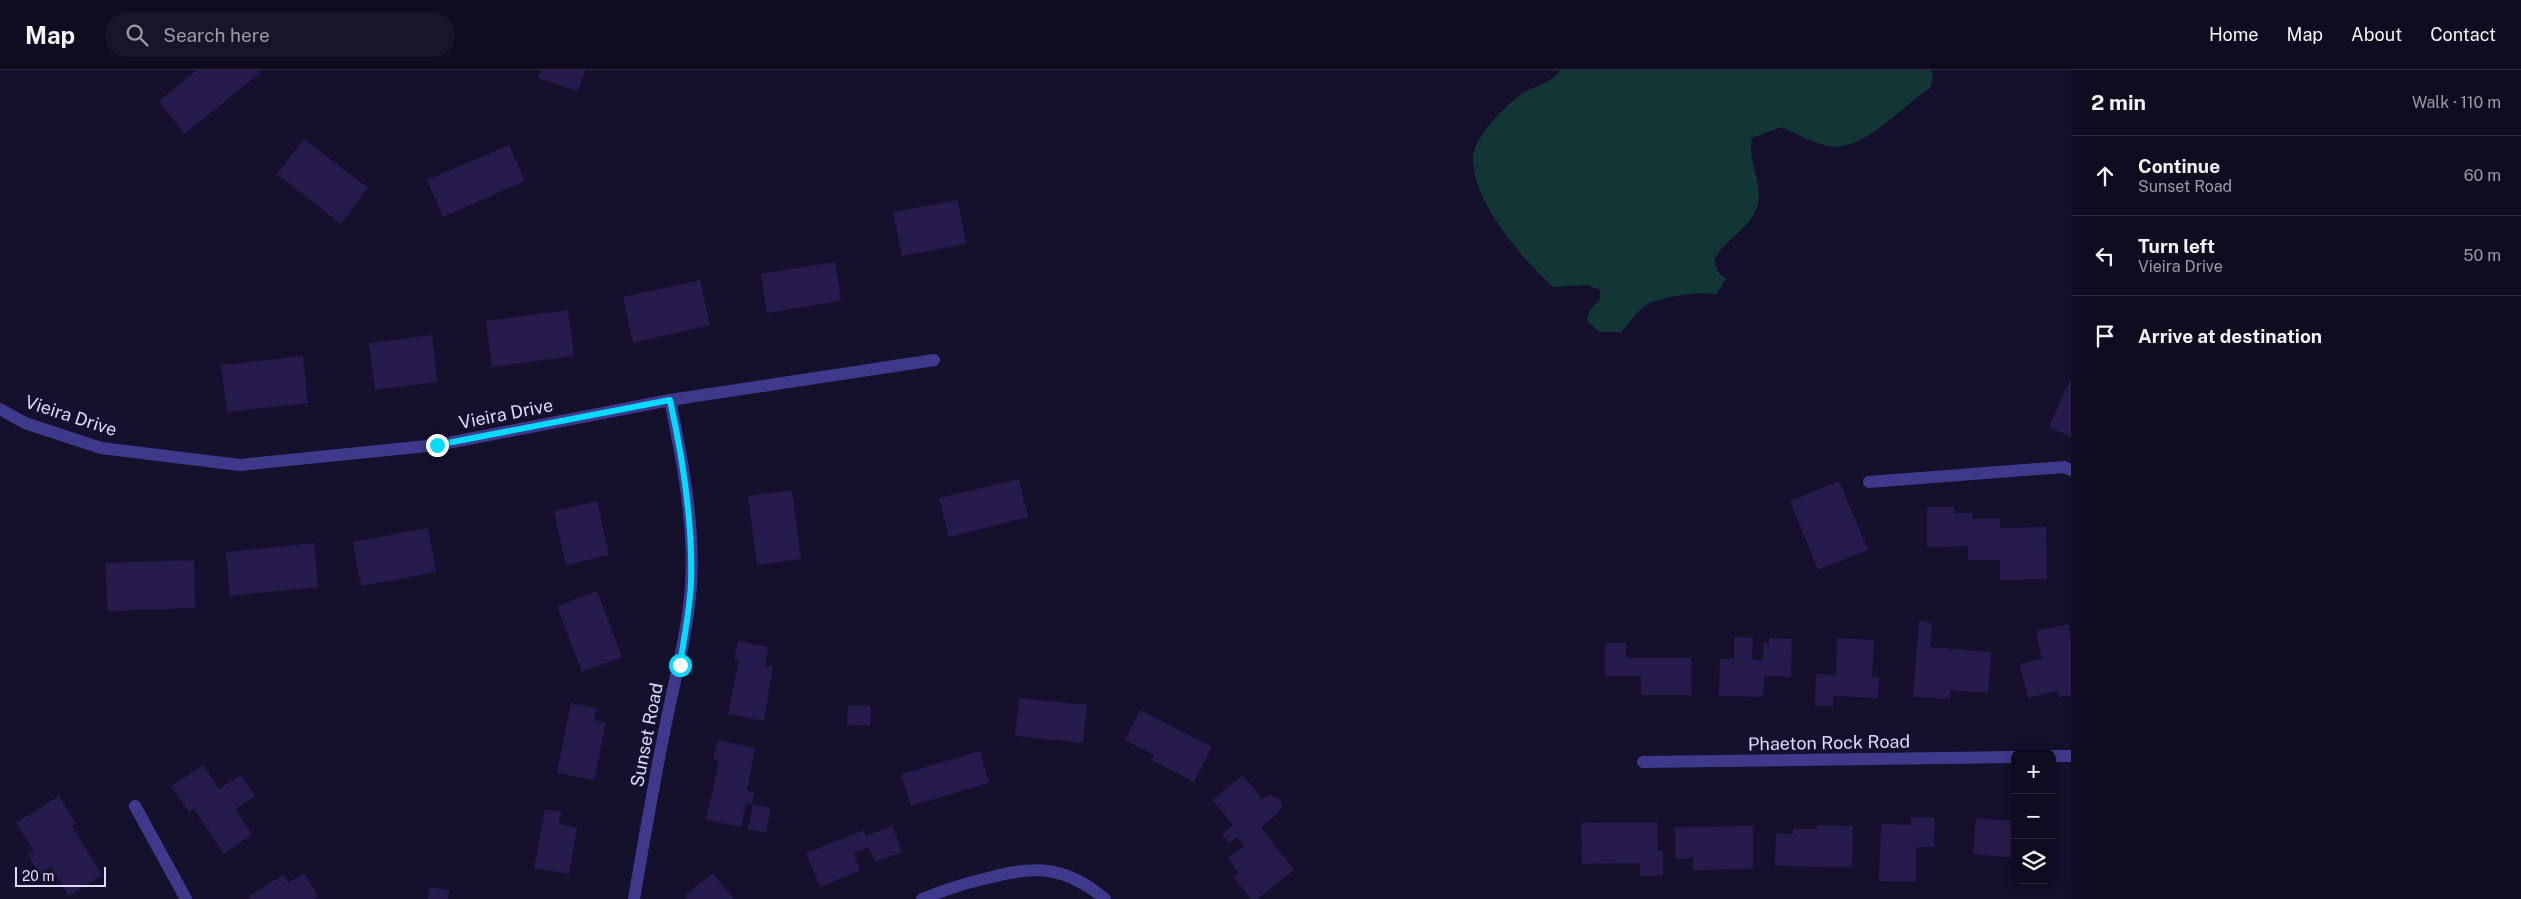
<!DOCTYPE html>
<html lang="en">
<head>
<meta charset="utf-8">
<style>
  body { margin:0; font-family:"Public Sans",sans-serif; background:#191529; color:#f1f3f6 }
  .controls { position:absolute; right:15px; bottom:15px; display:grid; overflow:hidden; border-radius:10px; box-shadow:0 2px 12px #0003 }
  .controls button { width:45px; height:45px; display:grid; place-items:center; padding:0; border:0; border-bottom:1px solid #302c3e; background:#100c20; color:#f1f3f6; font:25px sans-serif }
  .scale { position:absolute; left:15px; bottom:12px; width:91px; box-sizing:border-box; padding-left:5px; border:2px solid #dfdaff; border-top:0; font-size:14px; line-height:18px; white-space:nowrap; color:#dfdaff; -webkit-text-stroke:4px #15102b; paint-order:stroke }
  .stop { position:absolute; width:15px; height:15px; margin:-11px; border:4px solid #06dbff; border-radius:50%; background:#fff }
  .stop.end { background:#06dbff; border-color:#fff; box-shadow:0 1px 5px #0008 }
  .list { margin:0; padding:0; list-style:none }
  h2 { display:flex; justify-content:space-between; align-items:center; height:65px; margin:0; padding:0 20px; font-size:21px }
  h2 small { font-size:16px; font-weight:400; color:#9c9ba5 }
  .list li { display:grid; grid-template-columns:32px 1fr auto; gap:15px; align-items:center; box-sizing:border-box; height:80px; padding:0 20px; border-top:1px solid #302c3e }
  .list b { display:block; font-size:19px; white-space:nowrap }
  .list p { margin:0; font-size:16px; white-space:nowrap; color:#9c9ba5 }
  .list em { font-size:16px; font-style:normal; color:#9c9ba5 }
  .icon { flex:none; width:28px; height:28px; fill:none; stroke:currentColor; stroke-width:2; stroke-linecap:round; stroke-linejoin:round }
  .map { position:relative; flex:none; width:2071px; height:829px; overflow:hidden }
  header { display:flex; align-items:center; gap:30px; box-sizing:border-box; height:70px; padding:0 25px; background:#100c20; border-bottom:1px solid #302c3e }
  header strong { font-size:24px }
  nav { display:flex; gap:28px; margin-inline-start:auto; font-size:18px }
  .search { width:350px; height:45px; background:#191529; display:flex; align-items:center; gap:12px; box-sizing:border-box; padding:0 18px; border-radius:28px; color:#9c9ba5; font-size:19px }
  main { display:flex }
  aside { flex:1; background:#100c20 }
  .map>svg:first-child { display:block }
</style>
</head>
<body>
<header>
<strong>Map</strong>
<div class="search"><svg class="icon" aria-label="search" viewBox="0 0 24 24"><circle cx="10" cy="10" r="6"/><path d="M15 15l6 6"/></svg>Search here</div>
<nav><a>Home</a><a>Map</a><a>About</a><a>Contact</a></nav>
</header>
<main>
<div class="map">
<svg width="2071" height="829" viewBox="0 0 2071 829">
  <rect width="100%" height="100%" fill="#15102b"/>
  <path fill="#123535" d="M 1560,0 L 1931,0 L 1933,8 L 1930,18 C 1901,36 1862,86 1824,75 C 1809,71 1795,63 1781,57 L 1752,68 C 1746,95 1770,120 1752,147 C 1742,164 1721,173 1714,191 L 1719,203 L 1726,209 L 1716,225 C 1697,221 1666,226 1648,234 C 1638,239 1628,255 1621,262 L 1599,262 L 1587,250 L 1589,241 L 1600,229 L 1600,220 L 1587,215 L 1553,217 C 1523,190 1470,129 1473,86 C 1475,66 1503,38 1519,26 C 1532,16 1551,14 1560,0 Z"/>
  <g fill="#271b4d">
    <polygon points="197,0 257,0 260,3 184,64 159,31"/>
    <polygon points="541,0 585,0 578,21 538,8"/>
    <polygon points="304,69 368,118 341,154 277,104"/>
    <polygon points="509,75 525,111 443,147 427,110"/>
    <polygon points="958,130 966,174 902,186 893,142"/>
    <polygon points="835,192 841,231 767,243 761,204"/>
    <polygon points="700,210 710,255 633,273 623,227"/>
    <polygon points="568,240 574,286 492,297 486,251"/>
    <polygon points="432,265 437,312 375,320 369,273"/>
    <polygon points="303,286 308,333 227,342 221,295"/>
    <polygon points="2071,308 2071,367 2049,357"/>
    <polygon points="1019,409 1028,447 949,467 939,428"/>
    <polygon points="1839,411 1868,480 1818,500 1790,431"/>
    <polygon points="792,420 801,489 757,495 748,426"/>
    <polygon points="597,431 609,485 566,495 554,441"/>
    <polygon points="1927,437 1954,437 1954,443 1973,443 1972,449 2000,448 2000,458 2046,457 2047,509 2000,510 2000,490 1968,490 1968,476 1927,477"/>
    <polygon points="428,458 436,502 361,516 353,472"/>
    <polygon points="314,473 318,517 230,526 226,482"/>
    <polygon points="194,490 195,538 107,541 106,493"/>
    <polygon points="597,521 622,587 582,602 557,536"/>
    <polygon points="1919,551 1932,553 1930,577 1991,582 1988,623 1951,620 1950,629 1913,627"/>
    <polygon points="2068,554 2071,568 2071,625 2059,627 2058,621 2028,628 2020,594 2042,589 2036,561"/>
    <polygon points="1734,567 1753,568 1752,589 1763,590 1763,573 1769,573 1769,568 1792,569 1791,607 1764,606 1763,627 1719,626 1720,589 1734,589"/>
    <polygon points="1837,568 1874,570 1872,607 1879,607 1878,628 1833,626 1833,636 1815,636 1816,604 1836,605"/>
    <polygon points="738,571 768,577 765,595 773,597 764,651 728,644 739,590 734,589"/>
    <polygon points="1605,573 1626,573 1626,588 1691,588 1691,625 1641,625 1641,606 1605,606"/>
    <polygon points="1019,628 1087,635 1083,673 1015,666"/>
    <polygon points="571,633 597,638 594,650 606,653 594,710 557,703"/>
    <polygon points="848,635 871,636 870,656 847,655"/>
    <polygon points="1140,640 1212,677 1194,712 1151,690 1154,685 1125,670"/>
    <polygon points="718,670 755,678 747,720 754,722 752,734 746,733 741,757 706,750 719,691 713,689"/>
    <polygon points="980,681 989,713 911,736 901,704"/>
    <polygon points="203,695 219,719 241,705 255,726 235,739 252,764 224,784 194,739 189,742 171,716"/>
    <polygon points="1243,705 1262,729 1271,725 1280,730 1282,736 1279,742 1261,757 1294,800 1257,829 1251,829 1234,807 1239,803 1228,788 1244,776 1237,767 1229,773 1222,764 1233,755 1212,730"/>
    <polygon points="59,726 76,754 72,756 102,805 69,826 51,797 40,804 28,785 34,781 16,753"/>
    <polygon points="753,734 771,738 766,763 748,759"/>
    <polygon points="545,739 562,742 559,754 577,758 569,804 534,798"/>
    <polygon points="1911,747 1935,748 1934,777 1916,777 1916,812 1879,811 1881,754 1911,755"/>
    <polygon points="1976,748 2015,751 2015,788 1973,784"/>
    <polygon points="1657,752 1658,781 1663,781 1663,805 1640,806 1640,793 1582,794 1581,753"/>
    <polygon points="1817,755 1853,756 1852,797 1775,796 1776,763 1793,764 1793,759 1817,759"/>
    <polygon points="892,756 902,782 875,792 869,777 854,783 860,801 820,817 806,783 864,760 866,766"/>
    <polygon points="1753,756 1753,799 1693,800 1693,788 1675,789 1675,757"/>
    <polygon points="304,803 318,826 313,829 251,829 249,826 283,805 288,813"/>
    <polygon points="713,803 734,829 688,829 685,825"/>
    <polygon points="429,817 449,820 448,829 428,829"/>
  </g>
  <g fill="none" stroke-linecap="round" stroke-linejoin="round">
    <polyline stroke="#3f398c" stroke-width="12" points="1869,412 2064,397 2071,400"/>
    <g stroke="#3f398c" stroke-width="12">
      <polyline points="0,339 25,353 101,378 240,395 437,375 670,330 934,290"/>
      <polyline points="2052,686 2071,686"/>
      <polyline points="1643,692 2015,687"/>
      <polyline points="135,736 186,829"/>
      <path d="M 634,829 C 644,770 654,712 666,653 C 675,607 688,562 691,515 C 695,455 682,388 670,330"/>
      <path d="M 922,829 C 944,820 965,813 988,808 C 1035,795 1066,796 1105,829"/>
    </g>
  </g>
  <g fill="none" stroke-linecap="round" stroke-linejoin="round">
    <path stroke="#06dbff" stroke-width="6" d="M 437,375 L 670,330 C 683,389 693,451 691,512 C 690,540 684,567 680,595"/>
  </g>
  <g text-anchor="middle" stroke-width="5" stroke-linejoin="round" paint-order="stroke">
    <g font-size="18" fill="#dfdaff" stroke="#15102b">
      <text transform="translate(506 344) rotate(-11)" y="6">Vieira Drive</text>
      <text transform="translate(71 346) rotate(18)" y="6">Vieira Drive</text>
      <text transform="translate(647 665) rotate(-79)" y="6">Sunset Road</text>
      <text transform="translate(1829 673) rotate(-1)" y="6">Phaeton Rock Road</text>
    </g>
  </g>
</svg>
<div class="controls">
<button>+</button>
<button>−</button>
<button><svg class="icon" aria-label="layers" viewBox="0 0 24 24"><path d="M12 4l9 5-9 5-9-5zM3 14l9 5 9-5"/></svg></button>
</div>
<div class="scale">20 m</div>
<div class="stop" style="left:680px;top:595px"></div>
<div class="stop end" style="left:437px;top:375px"></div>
</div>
<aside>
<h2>2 min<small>Walk · 110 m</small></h2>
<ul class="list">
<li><svg class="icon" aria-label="ahead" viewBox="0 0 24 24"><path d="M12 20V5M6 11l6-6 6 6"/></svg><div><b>Continue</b><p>Sunset Road</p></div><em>60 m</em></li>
<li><svg class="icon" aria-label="left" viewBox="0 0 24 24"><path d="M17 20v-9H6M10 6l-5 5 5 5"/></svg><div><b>Turn left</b><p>Vieira Drive</p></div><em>50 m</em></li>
<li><svg class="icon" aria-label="arrive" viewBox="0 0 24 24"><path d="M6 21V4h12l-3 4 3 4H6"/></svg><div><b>Arrive at destination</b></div></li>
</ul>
</aside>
</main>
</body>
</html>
